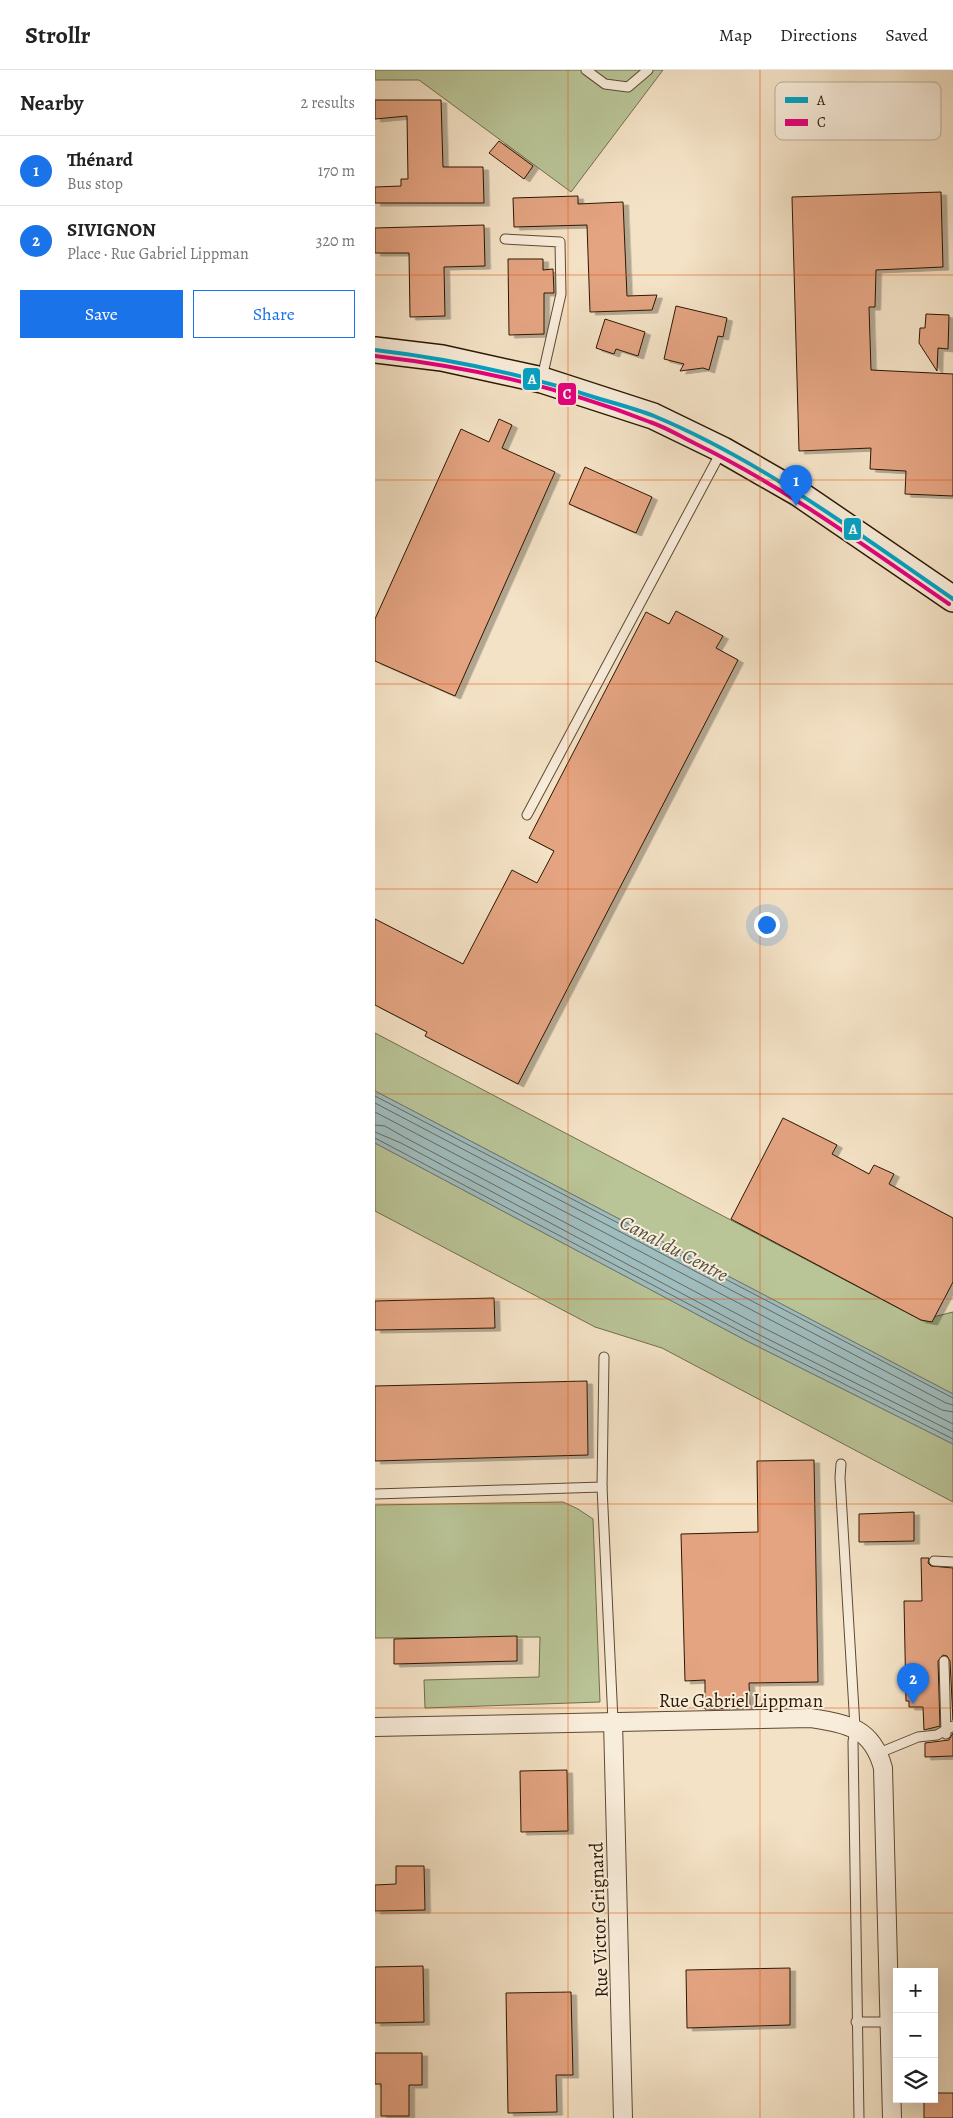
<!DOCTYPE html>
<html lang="en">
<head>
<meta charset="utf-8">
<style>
  body { margin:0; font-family:Alegreya,serif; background:#f2f2f2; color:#222 }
  .controls { position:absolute; right:15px; bottom:15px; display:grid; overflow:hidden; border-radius:0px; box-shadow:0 5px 20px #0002 }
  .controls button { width:45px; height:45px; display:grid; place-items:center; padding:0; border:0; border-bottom:1px solid #e0e0e0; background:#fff; color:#222; font:25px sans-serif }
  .you { position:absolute; left:391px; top:854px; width:18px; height:18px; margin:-12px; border:4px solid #fff; border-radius:50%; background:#1a73e8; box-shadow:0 0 0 8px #1a73e833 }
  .badge { display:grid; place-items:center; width:32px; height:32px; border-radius:50%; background:#1a73e8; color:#fff; font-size:16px; font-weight:700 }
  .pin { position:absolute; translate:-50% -41px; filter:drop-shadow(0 1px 2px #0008) }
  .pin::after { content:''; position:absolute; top:26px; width:18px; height:15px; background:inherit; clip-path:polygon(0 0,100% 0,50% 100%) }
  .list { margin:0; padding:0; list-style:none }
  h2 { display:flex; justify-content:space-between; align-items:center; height:65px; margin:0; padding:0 20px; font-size:21px }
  h2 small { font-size:16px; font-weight:400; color:#767676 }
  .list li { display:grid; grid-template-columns:32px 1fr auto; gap:15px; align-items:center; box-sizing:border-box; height:70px; padding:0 20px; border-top:1px solid #e0e0e0 }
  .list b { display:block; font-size:19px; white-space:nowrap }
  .list p { margin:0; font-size:16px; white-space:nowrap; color:#767676 }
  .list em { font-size:16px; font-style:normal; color:#767676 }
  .actions { display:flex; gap:10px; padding:15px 20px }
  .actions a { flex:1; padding:11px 0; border:1px solid #1a73e8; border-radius:0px; text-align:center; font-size:18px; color:#1a73e8 }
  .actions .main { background:#1a73e8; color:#fff }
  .icon { flex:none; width:28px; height:28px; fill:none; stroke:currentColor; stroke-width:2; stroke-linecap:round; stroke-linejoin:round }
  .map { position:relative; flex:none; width:578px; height:2048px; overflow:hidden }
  header { display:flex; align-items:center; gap:30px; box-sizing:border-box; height:70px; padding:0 25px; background:#fff; border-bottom:1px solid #e0e0e0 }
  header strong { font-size:24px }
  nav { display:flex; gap:28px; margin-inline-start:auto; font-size:18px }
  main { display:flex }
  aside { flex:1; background:#fff }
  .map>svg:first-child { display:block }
</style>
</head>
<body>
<header>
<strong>Strollr</strong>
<nav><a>Map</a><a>Directions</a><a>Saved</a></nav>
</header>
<main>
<aside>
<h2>Nearby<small>2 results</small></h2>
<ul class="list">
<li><span class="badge">1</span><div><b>Thénard</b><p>Bus stop</p></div><em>170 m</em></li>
<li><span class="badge">2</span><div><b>SIVIGNON</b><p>Place · Rue Gabriel Lippman</p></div><em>320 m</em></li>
</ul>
<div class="actions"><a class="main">Save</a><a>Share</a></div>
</aside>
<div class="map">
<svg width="578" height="2048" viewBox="0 0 578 2048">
  <defs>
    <filter id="shadow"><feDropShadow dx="5.5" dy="3" stdDeviation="0" flood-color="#0004"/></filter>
  </defs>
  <rect width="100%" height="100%" fill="#f4e2c6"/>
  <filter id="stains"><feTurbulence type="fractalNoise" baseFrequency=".004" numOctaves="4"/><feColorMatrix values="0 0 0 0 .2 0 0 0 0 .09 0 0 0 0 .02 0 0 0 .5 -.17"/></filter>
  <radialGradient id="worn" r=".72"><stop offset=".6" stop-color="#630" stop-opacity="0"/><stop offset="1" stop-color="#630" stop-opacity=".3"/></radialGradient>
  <g fill="#b9c497" stroke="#726e4c">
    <polygon points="0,0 288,0 196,122 44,10 0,10"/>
    <polygon points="0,963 546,1250 578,1242 578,1324 0,1021"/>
    <polygon points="0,1073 372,1271 578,1374 578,1432 287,1278 220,1257 0,1141"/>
    <polygon points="188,1432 203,1439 218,1449 225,1632 50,1638 49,1610 164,1607 165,1567 0,1568 0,1435"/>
  </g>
  <polygon fill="#9fbcbe" stroke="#717a72" points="0,1021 578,1324 578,1374 372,1271 0,1073"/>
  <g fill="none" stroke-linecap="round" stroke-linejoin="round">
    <g stroke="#666a5f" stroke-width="1">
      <polyline points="0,1026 578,1328"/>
      <polyline points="0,1033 571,1333 578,1335"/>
      <polyline points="0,1042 567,1340 578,1342"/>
      <polyline points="0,1055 10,1056 29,1067 381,1254 578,1354"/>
      <polyline points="0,1062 26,1073 377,1261 578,1362"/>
      <polyline points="0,1068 374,1266 578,1369"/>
    </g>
  </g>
  <g fill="#e4a482" stroke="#2c1800" filter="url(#shadow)">
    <polygon points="0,30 66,30 68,97 108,97 109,133 0,133 0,117 26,116 26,109 33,109 32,46 0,49"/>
    <polygon points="124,71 158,96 149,109 114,83"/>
    <polygon points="566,122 568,197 501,200 500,237 494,237 496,300 578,304 578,426 530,424 531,401 495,399 496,378 424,381 417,127"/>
    <polygon points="203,126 203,134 248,132 252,226 282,225 277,240 215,242 212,155 139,157 138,128"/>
    <polygon points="109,155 110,196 69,197 70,246 35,247 34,183 0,183 0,158"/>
    <polygon points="133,189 168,189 168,200 178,199 179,223 169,223 169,264 134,265"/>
    <polygon points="301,236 352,248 348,267 343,266 334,300 328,298 305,301 309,294 289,289"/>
    <polygon points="551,244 574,245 573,279 563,278 562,301 544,273 545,258 550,258"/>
    <polygon points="230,249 270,262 263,286 241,279 239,284 221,278"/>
    <polygon points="124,349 137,355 127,378 180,402 80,626 0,591 0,549 86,359 114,372"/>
    <polygon points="210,397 277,427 261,463 194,434"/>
    <polygon points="301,541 348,566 341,578 363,590 143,1014 50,966 52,962 0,935 0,849 88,894 137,800 162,813 179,781 154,768 271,542 294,554"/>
    <polygon points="408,1048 462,1075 457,1084 494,1104 499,1095 519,1104 514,1114 578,1148 578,1212 557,1252 546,1250 356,1149"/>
    <polygon points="119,1228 120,1258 0,1260 0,1231"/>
    <polygon points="212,1311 213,1385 0,1391 0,1316"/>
    <polygon points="439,1390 443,1612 374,1613 375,1638 330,1639 330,1610 310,1611 306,1464 383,1462 382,1391"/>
    <polygon points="539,1442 539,1471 484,1472 484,1444"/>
    <polygon points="546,1488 554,1488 553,1493 556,1496 578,1498 578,1650 575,1591 572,1586 568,1585 563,1591 565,1656 549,1660 548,1637 534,1637 534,1631 531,1631 529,1531 547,1531"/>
    <polygon points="142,1566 142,1591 19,1594 19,1569"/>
    <polygon points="578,1663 578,1686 550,1687 550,1673 574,1670"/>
    <polygon points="192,1700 193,1761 146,1762 145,1701"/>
    <polygon points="21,1796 49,1796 50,1840 0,1841 0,1815 21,1814"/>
    <polygon points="48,1896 49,1952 0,1953 0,1897"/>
    <polygon points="415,1898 415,1955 312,1958 311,1900"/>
    <polygon points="196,1922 198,2005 181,2005 182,2042 133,2043 131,1923"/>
    <polygon points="0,1983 47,1983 47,2015 34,2015 34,2046 6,2046 6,2014 0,2014"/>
    <polygon points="559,2023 578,2023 578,2048 549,2048 549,2029 559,2029"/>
  </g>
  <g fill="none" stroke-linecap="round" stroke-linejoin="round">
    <g stroke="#5e4a32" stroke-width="11">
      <g id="lane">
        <polyline points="211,0 230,14 253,17 273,0"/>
        <polyline points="130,169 185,172 186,224 167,308"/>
        <polyline points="152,745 346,382"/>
        <polyline points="466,1394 465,1408 480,1657 478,1672 484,2048"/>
        <polyline points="227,1417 238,1651"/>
        <polyline points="0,1424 227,1417 229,1287"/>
        <polyline points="559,1491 578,1492"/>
        <polyline points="569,1591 571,1664"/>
        <polyline points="504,1683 543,1667 562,1665 578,1656"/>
        <polyline points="481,1952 514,1952"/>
      </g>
    </g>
    <g stroke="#5e4a32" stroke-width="20">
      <g id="street">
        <polyline points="238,1651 248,2048"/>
        <path d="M 0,1657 L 435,1648 C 472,1654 497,1657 508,1698 L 517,2048"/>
      </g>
    </g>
    <g stroke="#2c1800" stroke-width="28">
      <polyline id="secondary" points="0,280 67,288 167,310 278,346 348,380 423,423 578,529"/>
    </g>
    <use href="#lane" stroke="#f8ecda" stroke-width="9"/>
    <use href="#street" stroke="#f8ecda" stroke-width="18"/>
    <use href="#secondary" stroke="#f8ecda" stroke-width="25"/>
    <g stroke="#f8ecda" stroke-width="8">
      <path id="bus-1" d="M 0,280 C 77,289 151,305 225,329 C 242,334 261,339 279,346 C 387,391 482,463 578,529"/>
    </g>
    <g stroke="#f8ecda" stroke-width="8">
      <path id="bus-2" d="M 0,286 C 94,297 187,317 275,352 C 290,357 305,366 319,373 C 410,417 491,477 574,534"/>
    </g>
    <use href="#bus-1" stroke="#02a2c4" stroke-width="4"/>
    <use href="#bus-2" stroke="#e5007d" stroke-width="4"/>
  </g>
  <path fill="none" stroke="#df560b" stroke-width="1" stroke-opacity="0.55" d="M 193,0 L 193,2048M 385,0 L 385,2048M 0,205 L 578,205M 0,410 L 578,410M 0,614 L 578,614M 0,819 L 578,819M 0,1024 L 578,1024M 0,1229 L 578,1229M 0,1434 L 578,1434M 0,1638 L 578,1638M 0,1843 L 578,1843"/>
  <g text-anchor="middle" stroke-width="4" stroke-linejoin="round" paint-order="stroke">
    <g font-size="19" fill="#2c1800" stroke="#f8ecda">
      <text x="366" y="1637">Rue Gabriel Lippman</text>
      <text transform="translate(223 1850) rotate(-92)" y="7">Rue Victor Grignard</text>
    </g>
    <g font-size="20" font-style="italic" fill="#545142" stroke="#f8ecda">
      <text transform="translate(299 1178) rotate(28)" y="7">Canal du Centre</text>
    </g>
  </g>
  <rect x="400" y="12" width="166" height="58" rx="8" fill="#f8ecda" stroke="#bbac99" stroke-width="1"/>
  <rect x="410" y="27" width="23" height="6" fill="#02a2c4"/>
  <rect x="410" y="49" width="23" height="7" fill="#e5007d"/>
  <g font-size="14" fill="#2c1800">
    <text x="442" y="35">A</text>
    <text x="442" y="57">C</text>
  </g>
  <g stroke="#f8ecda" stroke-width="2">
    <rect x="147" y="297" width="19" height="24" rx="5" fill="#02a2c4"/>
    <rect x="182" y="312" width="20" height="24" rx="5" fill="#e5007d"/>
    <rect x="468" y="447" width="19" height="24" rx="5" fill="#02a2c4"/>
  </g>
  <g font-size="14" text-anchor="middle" font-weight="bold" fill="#fff">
    <text x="157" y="314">A</text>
    <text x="192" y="329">C</text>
    <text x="478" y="464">A</text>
  </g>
  <rect width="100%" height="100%" filter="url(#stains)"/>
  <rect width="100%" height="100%" fill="url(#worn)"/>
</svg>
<div class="controls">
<button>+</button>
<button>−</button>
<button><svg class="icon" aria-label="layers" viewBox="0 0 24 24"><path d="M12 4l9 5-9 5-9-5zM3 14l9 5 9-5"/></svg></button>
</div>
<div class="you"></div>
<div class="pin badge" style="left:421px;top:436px">1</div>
<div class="pin badge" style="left:538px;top:1634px">2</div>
</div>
</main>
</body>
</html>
